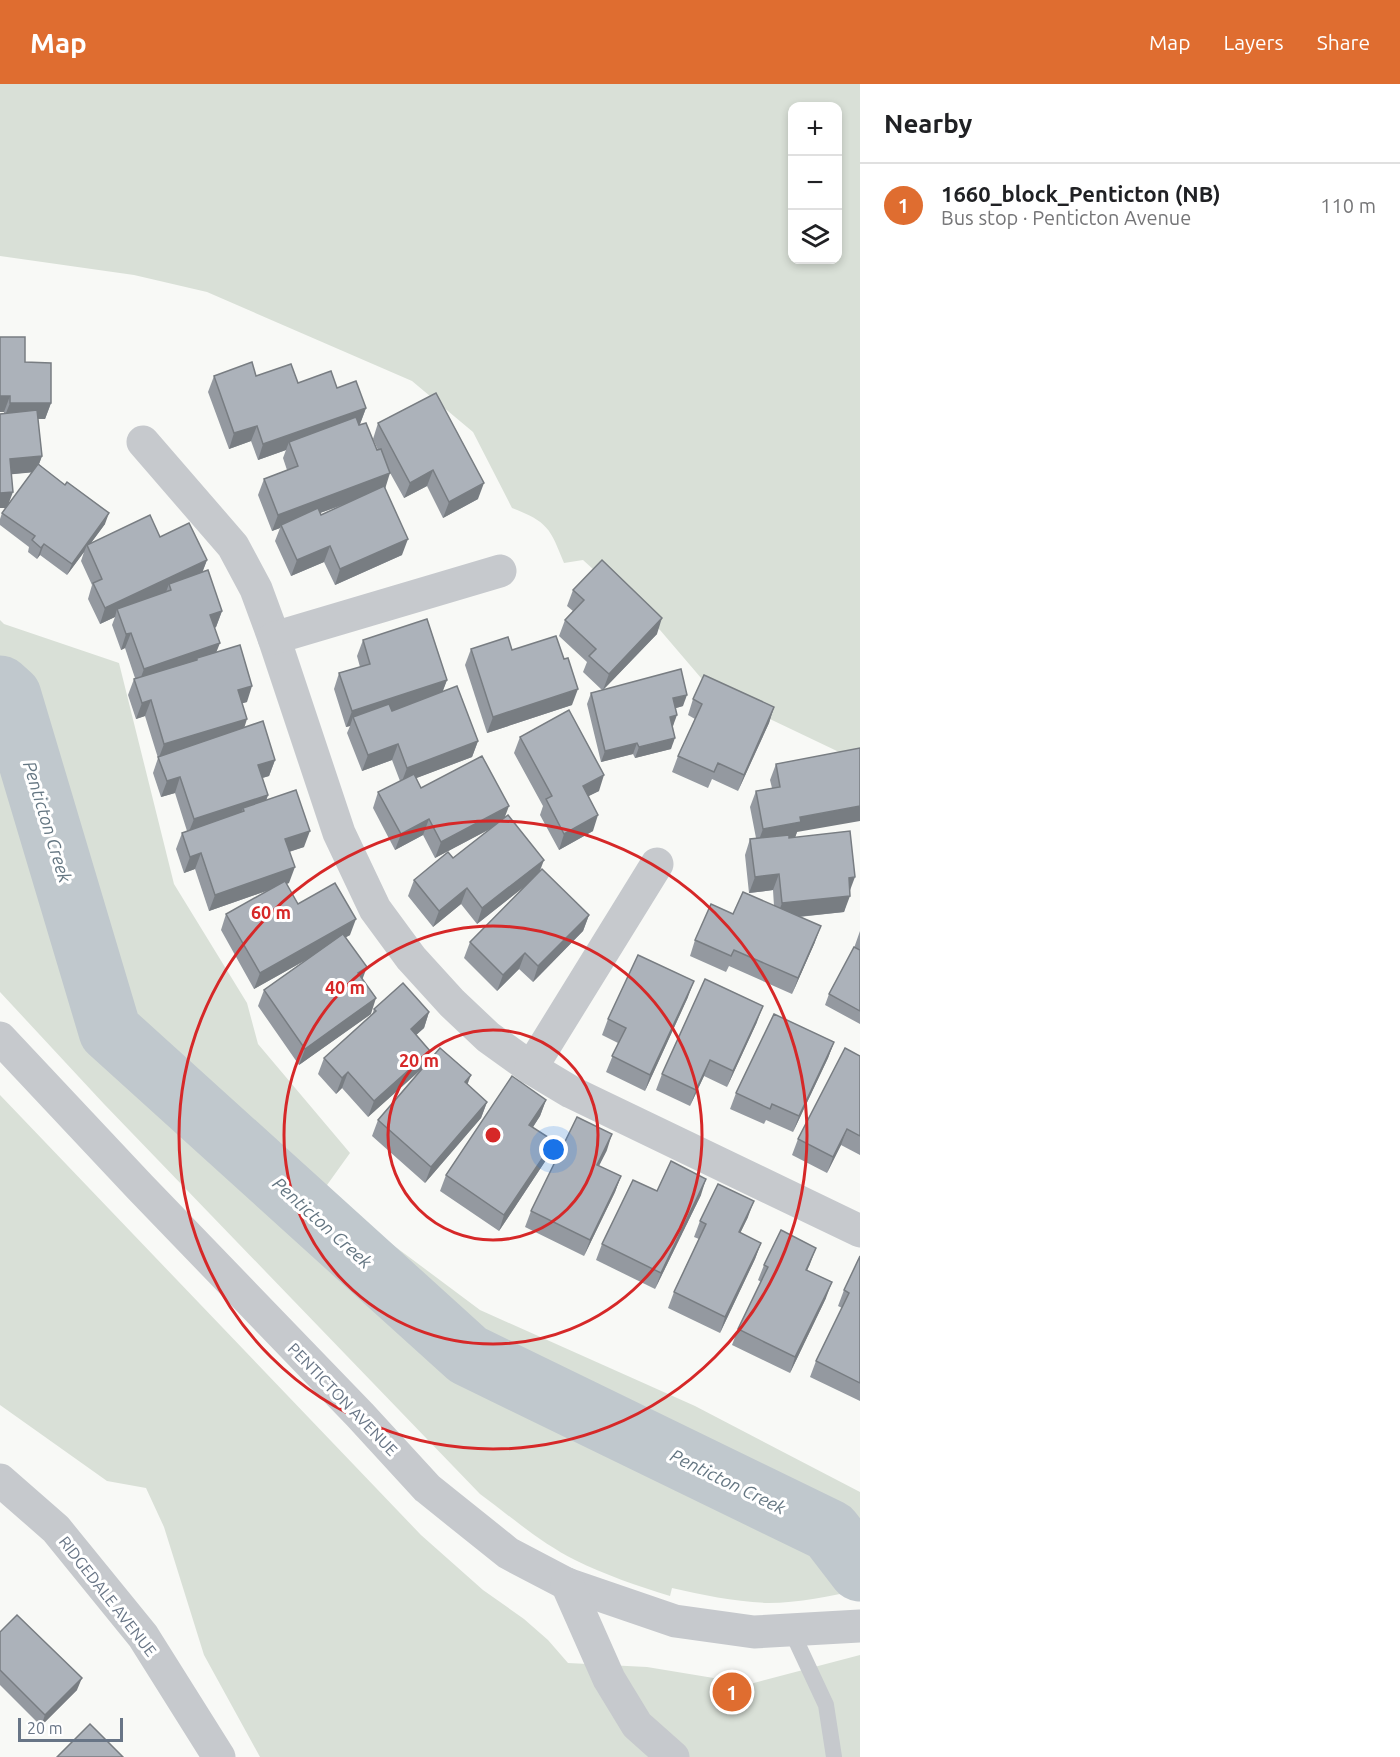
<!DOCTYPE html>
<html lang="en">
<head>
<meta charset="utf-8">
<style>
  body { margin:0; font-family:Ubuntu,sans-serif; background:#f6f6f6; color:#202124 }
  .controls { position:absolute; right:18px; top:18px; display:grid; overflow:hidden; border-radius:12px; box-shadow:0 3px 9px #0003 }
  .controls button { width:54px; height:54px; display:grid; place-items:center; padding:0; border:0; border-bottom:2px solid #e0e0e0; background:#fff; color:#202124; font:30px sans-serif }
  .scale { position:absolute; left:18px; bottom:15px; width:105px; box-sizing:border-box; padding-left:6px; border:3px solid #687586; border-top:0; font-size:16px; line-height:21px; white-space:nowrap; color:#687586; -webkit-text-stroke:4px #fff; paint-order:stroke }
  .you { position:absolute; left:554px; top:1066px; width:21px; height:21px; margin:-15px; border:4px solid #fff; border-radius:50%; background:#1a73e8; box-shadow:0 0 0 9px #1a73e833 }
  .badge { display:grid; place-items:center; width:39px; height:39px; border-radius:50%; background:#df6d30; color:#fff; font-size:20px; font-weight:700 }
  .pin { position:absolute; translate:-50% -50%; border:3px solid #fff; box-shadow:0 2px 6px #0006 }
  .list { margin:0; padding:0; list-style:none }
  h2 { display:flex; justify-content:space-between; align-items:center; height:78px; margin:0; padding:0 24px; font-size:26px }
  h2 small { font-size:20px; font-weight:400; color:#757577 }
  .list li { display:grid; grid-template-columns:39px 1fr auto; gap:18px; align-items:center; box-sizing:border-box; height:84px; padding:0 24px; border-top:2px solid #e0e0e0 }
  .list b { display:block; font-size:22px; white-space:nowrap }
  .list p { margin:0; font-size:20px; white-space:nowrap; color:#757577 }
  .list em { font-size:20px; font-style:normal; color:#757577 }
  .icon { flex:none; width:33px; height:33px; fill:none; stroke:currentColor; stroke-width:2; stroke-linecap:round; stroke-linejoin:round }
  .map { position:relative; flex:none; width:860px; height:1673px; overflow:hidden }
  header { display:flex; align-items:center; gap:36px; box-sizing:border-box; height:84px; padding:0 30px; background:#df6d30; color:#fff }
  header strong { font-size:28px }
  nav { display:flex; gap:33px; margin-inline-start:auto; font-size:21px }
  main { display:flex }
  aside { flex:1; background:#fff }
  .map>svg:first-child { display:block }
</style>
</head>
<body>
<header>
<strong>Map</strong>
<nav><a>Map</a><a>Layers</a><a>Share</a></nav>
</header>
<main>
<div class="map">
<svg width="860" height="1673" viewBox="0 0 860 1673">
  <rect width="100%" height="100%" fill="#f8f9f6"/>
  <g fill="#d9e0d7" fill-rule="evenodd">
    <path d="M 0,0 L 860,0 L 860,678 L 713,608 L 660,546 L 583,476 L 564,479 C 550,444 548,438 512,424 L 473,348 L 412,297 L 207,208 L 134,191 L 0,172 ZM 792,22 L 838,22 L 838,176 L 792,176 Z"/>
    <path d="M 0,536 L 4,540 L 119,579 L 174,800 L 247,919 L 258,960 L 350,1069 L 322,1108 L 480,1226 L 695,1322 L 860,1408 L 860,1506 C 830,1512 799,1519 768,1519 C 736,1518 703,1511 672,1504 L 670,1512 C 638,1502 605,1491 575,1476 C 541,1459 511,1433 480,1410 L 104,1020 L 0,908 Z"/>
    <polygon points="0,1011 421,1451 483,1506 524,1535 548,1556 568,1579 647,1583 750,1600 860,1571 860,1673 260,1673 204,1571 164,1443 146,1404 107,1397 0,1321"/>
  </g>
  <g fill="none" stroke-linecap="round" stroke-linejoin="round">
    <polyline stroke="#c0c8cd" stroke-width="63" points="0,603 10,612 110,947 468,1271 830,1447 860,1486"/>
    <polyline stroke="#c6c9cd" stroke-width="16" points="791,1546 826,1621 834,1673"/>
    <g stroke="#c6c9cd" stroke-width="33">
      <polyline points="143,358 233,462 256,505 274,554 339,749 375,825 411,874 452,919 488,953 531,984 571,1008 860,1147"/>
      <polyline points="274,554 500,487"/>
      <polyline points="0,954 140,1103 360,1331 427,1404 508,1469 567,1500 675,1537 754,1548 860,1542"/>
      <polyline points="531,984 657,780"/>
      <polyline points="0,1396 56,1445 143,1552 219,1673"/>
      <polyline points="567,1500 609,1595 637,1641 673,1673"/>
    </g>
  </g>
  <g fill="#9499a0" fill-rule="evenodd">
    <path d="M 25,278 L 51,319 L 45,335 L 38,335 L 42,372 L 39,380 L 105,440 L 91,459 L 160,453 L 207,476 L 202,488 L 222,527 L 216,543 L 215,544 L 216,568 L 247,618 L 242,619 L 244,644 L 275,676 L 269,692 L 262,694 L 268,711 L 266,717 L 304,763 L 289,768 L 289,799 L 286,800 L 298,820 L 350,851 L 346,853 L 362,895 L 371,930 L 299,981 L 258,922 L 264,906 L 306,876 L 254,905 L 221,846 L 226,830 L 269,806 L 209,827 L 195,785 L 184,789 L 176,765 L 182,749 L 187,747 L 175,709 L 161,713 L 153,689 L 158,674 L 145,632 L 136,635 L 128,611 L 134,595 L 135,594 L 125,564 L 121,566 L 112,541 L 115,533 L 100,540 L 88,515 L 92,501 L 81,477 L 84,468 L 67,491 L 40,471 L 37,475 L 28,468 L 29,463 L 0,441 L 0,435 L 2,429 L 6,424 L 0,424 L 0,330 L 4,329 L 4,328 L 0,328 ZM 32,388 L 8,421 L 11,390 Z"/>
    <path d="M 214,292 L 256,292 L 337,304 L 366,324 L 360,340 L 359,340 L 377,366 L 378,366 L 373,355 L 378,339 L 478,415 L 443,434 L 427,402 L 404,414 L 389,387 L 385,404 L 402,471 L 335,501 L 324,478 L 291,492 L 275,457 L 280,444 L 272,447 L 258,411 L 264,395 L 287,386 L 283,374 L 286,366 L 258,376 L 251,357 L 229,365 L 208,308 ZM 346,420 L 321,431 L 320,429 Z"/>
    <polygon points="573,506 657,550 604,605 683,622 676,624 673,642 672,643 671,665 635,674 633,670 601,678 587,620 591,609 602,606 583,588 587,578 559,552 565,536 573,527 567,522"/>
    <polygon points="363,556 447,596 442,608 478,657 472,673 416,694 421,704 505,733 539,788 589,831 583,847 533,898 519,885 497,907 464,874 470,858 526,801 477,840 461,820 433,843 408,812 414,796 453,774 490,745 435,774 423,751 395,766 373,724 378,708 400,697 392,676 362,687 347,649 350,642 346,643 334,605 339,589 360,583 357,572"/>
    <polygon points="471,565 512,566 572,621 487,649 465,581"/>
    <polygon points="693,615 774,623 769,639 738,707 712,695 708,704 672,688 678,672 695,635 688,631"/>
    <polygon points="520,653 599,707 588,712 593,747 559,766 540,731 543,722 514,669"/>
    <polygon points="776,680 797,748 795,753 850,807 844,828 799,833 815,858 792,910 729,882 726,888 690,872 695,856 733,830 774,822 773,806 749,809 745,771 750,755 756,754 750,723 756,707 772,704 770,696"/>
    <polygon points="860,847 860,940 825,921 829,910 854,864"/>
    <polygon points="688,913 645,1007 606,988 618,959 602,951 608,935"/>
    <polygon points="374,925 429,928 424,944 416,951 430,967 425,981 467,1001 487,1018 481,1034 425,1099 372,1052 378,1036 421,985 368,1033 342,1004 336,1010 318,990 324,974 372,931"/>
    <polygon points="757,938 727,1003 704,992 690,1022 656,1006 662,990"/>
    <polygon points="834,958 828,974 793,1048 766,1036 764,1040 730,1025 736,1009"/>
    <polygon points="860,972 860,1071 841,1061 827,1089 792,1071 798,1055"/>
    <polygon points="546,1016 540,1032 533,1043 548,1073 499,1147 440,1107 446,1091"/>
    <polygon points="607,1066 599,1082 621,1092 615,1108 584,1172 525,1143 531,1127"/>
    <polygon points="657,1107 701,1111 655,1205 596,1176 602,1160"/>
    <polygon points="748,1133 740,1149 761,1159 755,1175 720,1249 668,1224 674,1208 699,1155 694,1153 700,1137"/>
    <polygon points="860,1172 860,1317 810,1293 816,1277 842,1224 838,1222 844,1206"/>
    <polygon points="810,1180 807,1186 826,1214 790,1289 732,1261 738,1245 761,1198 758,1196 764,1181"/>
    <polygon points="0,1548 77,1606 41,1642 0,1601"/>
  </g>
  <g fill="#787d82">
    <polygon points="0,312 10,312 4,328 0,328"/>
    <polygon points="10,319 51,319 45,335 4,334"/>
    <polygon points="366,324 360,340 291,364 289,358 286,366 258,376 263,360"/>
    <polygon points="257,342 251,357 229,365 234,349"/>
    <polygon points="42,372 36,388 4,391 10,375"/>
    <polygon points="433,386 427,402 404,414 410,399"/>
    <polygon points="390,389 385,405 282,443 281,441 280,444 272,447 278,431"/>
    <polygon points="484,399 478,415 443,434 449,418"/>
    <polygon points="13,408 7,424 0,424 0,409"/>
    <polygon points="109,429 105,440 88,463 87,461 84,468 67,491 72,480"/>
    <polygon points="408,455 402,471 335,501 340,485"/>
    <polygon points="44,460 40,471 37,475 41,464"/>
    <polygon points="330,462 324,478 291,492 297,476"/>
    <polygon points="207,476 201,492 169,500 166,508 117,525 115,533 100,540 105,524"/>
    <polygon points="222,527 216,543 205,547 210,531"/>
    <polygon points="662,534 657,550 603,606 609,590"/>
    <polygon points="131,549 125,564 121,566 126,550"/>
    <polygon points="220,559 214,574 197,576 197,574 194,582 138,601 144,585"/>
    <polygon points="447,596 441,612 356,640 353,633 350,642 346,643 352,627"/>
    <polygon points="252,602 247,618 233,622 238,606"/>
    <polygon points="578,605 572,621 487,649 493,633"/>
    <polygon points="687,611 683,622 669,626 673,614"/>
    <polygon points="151,616 145,632 136,635 142,619"/>
    <polygon points="774,623 769,639 738,707 744,691"/>
    <polygon points="677,631 673,642 665,644 670,633"/>
    <polygon points="247,635 242,651 158,676 164,660"/>
    <polygon points="675,654 671,665 635,674 639,663"/>
    <polygon points="478,657 472,673 401,700 407,684"/>
    <polygon points="637,659 633,670 601,678 605,667"/>
    <polygon points="398,660 392,676 362,687 368,671"/>
    <polygon points="275,676 269,692 252,697 258,681"/>
    <polygon points="604,691 599,707 577,718 583,702"/>
    <polygon points="180,693 175,709 161,713 167,697"/>
    <polygon points="268,711 262,727 244,727 243,724 240,734 188,750 194,735"/>
    <polygon points="509,722 503,738 435,774 441,758"/>
    <polygon points="860,722 860,737 797,748 795,754 757,761 763,745 800,733"/>
    <polygon points="598,731 593,747 559,766 564,750"/>
    <polygon points="429,735 423,751 395,766 401,750"/>
    <polygon points="310,747 304,763 279,771 285,755"/>
    <polygon points="201,769 195,785 184,789 190,773"/>
    <polygon points="544,776 538,792 477,840 482,824"/>
    <polygon points="295,783 289,799 209,827 215,811"/>
    <polygon points="779,790 773,806 749,809 755,793"/>
    <polygon points="855,793 849,809 849,794"/>
    <polygon points="467,804 461,820 433,843 439,827"/>
    <polygon points="850,812 844,828 776,835 782,819"/>
    <polygon points="589,831 583,847 533,898 538,882"/>
    <polygon points="356,835 350,851 254,905 260,889"/>
    <polygon points="821,842 815,858 792,910 798,894"/>
    <polygon points="525,869 519,885 497,907 503,891"/>
    <polygon points="367,883 361,899 358,889"/>
    <polygon points="694,897 688,913 645,1007 650,991"/>
    <polygon points="376,914 371,930 299,981 305,965"/>
    <polygon points="763,922 757,938 727,1003 733,987"/>
    <polygon points="429,928 424,944 405,961 411,945"/>
    <polygon points="834,958 828,974 793,1048 799,1032"/>
    <polygon points="430,967 424,983 368,1033 374,1017"/>
    <polygon points="710,976 704,992 690,1022 696,1006"/>
    <polygon points="348,988 342,1004 336,1010 342,994"/>
    <polygon points="471,991 465,1007 465,998"/>
    <polygon points="546,1016 540,1032 524,1057 529,1041"/>
    <polygon points="487,1018 481,1034 425,1099 431,1083"/>
    <polygon points="847,1045 841,1061 827,1089 833,1073"/>
    <polygon points="612,1050 607,1066 591,1097 597,1081"/>
    <polygon points="554,1057 548,1073 499,1147 504,1131"/>
    <polygon points="621,1092 615,1108 584,1172 590,1156"/>
    <polygon points="706,1095 701,1111 655,1205 661,1189"/>
    <polygon points="754,1117 748,1133 733,1164 739,1148"/>
    <polygon points="761,1159 755,1175 720,1249 725,1233"/>
    <polygon points="816,1164 810,1180 800,1202 806,1186"/>
    <polygon points="832,1198 826,1214 790,1289 795,1273"/>
    <polygon points="82,1594 77,1606 41,1642 45,1631"/>
  </g>
  <g fill="#acb2ba" stroke="#787d82" stroke-width="1.5">
    <polygon points="0,253 25,253 25,278 51,279 51,319 10,319 10,312 0,312"/>
    <polygon points="252,278 256,292 291,280 298,299 331,287 337,304 356,297 366,324 263,360 257,342 234,349 214,292"/>
    <polygon points="436,309 484,399 449,418 433,386 410,399 378,339"/>
    <polygon points="37,326 42,372 10,375 13,408 0,409 0,330"/>
    <polygon points="356,333 359,341 366,339 377,366 381,365 390,389 278,431 264,395 298,382 289,358"/>
    <polygon points="38,380 65,401 67,398 109,429 72,480 44,460 41,464 32,456 35,452 2,429"/>
    <polygon points="384,402 408,455 340,485 330,462 297,476 281,441 318,424 321,431"/>
    <polygon points="150,431 160,453 189,439 207,476 105,524 93,499 102,495 87,461"/>
    <polygon points="602,476 662,534 609,590 589,572 596,565 565,536 584,516 573,506"/>
    <polygon points="208,486 222,527 210,531 220,559 144,585 131,549 126,550 117,525 171,506 169,500"/>
    <polygon points="427,535 447,596 352,627 339,589 370,580 363,556"/>
    <polygon points="556,552 564,575 568,574 578,605 493,633 471,565 508,553 512,566"/>
    <polygon points="240,561 252,602 238,606 247,635 164,660 151,616 142,619 134,595 197,576 197,574"/>
    <polygon points="681,585 687,611 673,614 677,631 670,633 675,654 639,663 637,659 605,667 591,609"/>
    <polygon points="704,591 774,623 744,691 718,679 714,688 678,672 702,620 693,615"/>
    <polygon points="457,602 478,657 407,684 398,660 368,671 353,633 389,620 392,627"/>
    <polygon points="569,626 604,691 583,702 598,731 564,750 546,715 552,712 520,653"/>
    <polygon points="263,637 275,676 258,681 268,711 194,735 180,693 167,697 158,673"/>
    <polygon points="860,664 860,722 800,733 801,738 763,745 756,707 780,703 776,680"/>
    <polygon points="482,672 509,722 441,758 429,735 401,750 378,708 414,690 421,704"/>
    <polygon points="296,706 310,747 285,755 295,783 215,811 201,769 190,773 182,749 244,727 243,724"/>
    <polygon points="508,731 544,776 482,824 467,804 439,827 414,796 448,768 453,774"/>
    <polygon points="850,747 855,793 849,794 850,812 782,819 779,790 755,793 750,755 789,751 789,754"/>
    <polygon points="542,785 589,831 538,882 525,869 503,891 470,858"/>
    <polygon points="285,797 298,820 335,799 356,835 260,889 226,830"/>
    <polygon points="743,808 821,842 798,894 734,866 731,872 695,856 711,820 733,830"/>
    <polygon points="343,850 367,883 358,889 376,914 305,965 264,906"/>
    <polygon points="854,863 860,866 860,927 829,910"/>
    <polygon points="638,871 694,897 650,991 612,972 626,944 608,935"/>
    <polygon points="705,895 763,922 733,987 710,976 696,1006 662,990"/>
    <polygon points="403,899 429,928 411,945 430,967 374,1017 348,988 342,994 324,974 376,927 374,925"/>
    <polygon points="774,930 834,958 799,1032 772,1020 770,1025 736,1009"/>
    <polygon points="440,964 471,991 465,998 487,1018 431,1083 378,1036"/>
    <polygon points="845,964 860,972 860,1052 847,1045 833,1073 798,1055"/>
    <polygon points="512,992 546,1016 529,1041 554,1057 504,1131 446,1091"/>
    <polygon points="577,1033 612,1050 597,1081 621,1092 590,1156 531,1127"/>
    <polygon points="671,1077 706,1095 661,1189 602,1160 633,1096 657,1107"/>
    <polygon points="718,1100 754,1117 739,1148 761,1159 725,1233 674,1208 706,1140 700,1137"/>
    <polygon points="781,1146 816,1164 806,1186 832,1198 795,1273 738,1245 768,1183 764,1181"/>
    <polygon points="860,1172 860,1299 816,1277 849,1209 844,1206"/>
    <polygon points="17,1531 82,1594 45,1631 0,1586 0,1548"/>
    <polygon points="90,1640 123,1673 57,1673"/>
  </g>
  <g fill="none" stroke="#d62828" stroke-width="3">
    <circle cx="493" cy="1051" r="105"/>
    <circle cx="493" cy="1051" r="209"/>
    <circle cx="493" cy="1051" r="314"/>
  </g>
  <g text-anchor="middle" stroke-width="6" stroke-linejoin="round" paint-order="stroke">
    <g font-size="16" fill="#687586" stroke="#fff">
      <text transform="translate(343 1315) rotate(46)" y="6">PENTICTON AVENUE</text>
      <text transform="translate(108 1512) rotate(52)" y="6">RIDGEDALE AVENUE</text>
    </g>
    <g font-size="18" font-style="italic" fill="#647682" stroke="#fff">
      <text transform="translate(47 738) rotate(73)" y="6">Penticton Creek</text>
      <text transform="translate(322 1139) rotate(42)" y="6">Penticton Creek</text>
      <text transform="translate(728 1398) rotate(26)" y="6">Penticton Creek</text>
    </g>
  </g>
  <circle cx="493" cy="1051" r="9" fill="#d62828" stroke="#fff" stroke-width="3"/>
  <g font-size="18" text-anchor="middle" font-weight="bold" fill="#d62828" stroke="#fff" stroke-width="6" stroke-linejoin="round" paint-order="stroke">
    <text x="271" y="835">60 m</text>
    <text x="345" y="910">40 m</text>
    <text x="419" y="983">20 m</text>
  </g>
</svg>
<div class="controls">
<button>+</button>
<button>−</button>
<button><svg class="icon" aria-label="layers" viewBox="0 0 24 24"><path d="M12 4l9 5-9 5-9-5zM3 14l9 5 9-5"/></svg></button>
</div>
<div class="scale">20 m</div>
<div class="you"></div>
<div class="pin badge" style="left:732px;top:1608px">1</div>
</div>
<aside>
<h2>Nearby<small></small></h2>
<ul class="list">
<li><span class="badge">1</span><div><b>1660_block_Penticton (NB)</b><p>Bus stop · Penticton Avenue</p></div><em>110 m</em></li>
</ul>
</aside>
</main>
</body>
</html>
